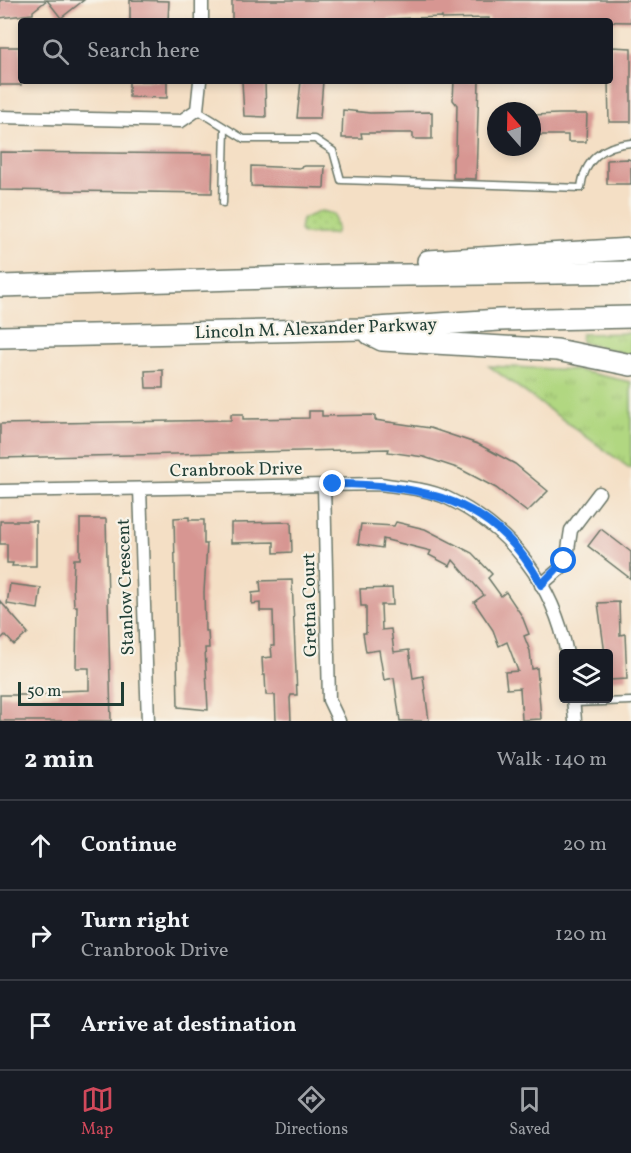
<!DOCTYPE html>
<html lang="en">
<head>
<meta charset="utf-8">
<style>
  body { margin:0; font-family:Vollkorn,serif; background:#20242c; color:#f1f3f6 }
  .controls { position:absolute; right:18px; bottom:18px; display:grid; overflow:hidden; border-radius:6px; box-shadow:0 3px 9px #0003 }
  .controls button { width:54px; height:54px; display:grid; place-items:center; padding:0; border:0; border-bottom:2px solid #363941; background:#171b24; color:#f1f3f6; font:30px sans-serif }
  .compass { position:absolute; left:487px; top:102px; width:54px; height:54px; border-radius:50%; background:#171b24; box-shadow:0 3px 9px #0003; rotate:340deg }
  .scale { position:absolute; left:18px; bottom:15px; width:106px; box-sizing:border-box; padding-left:6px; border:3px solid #1f3d34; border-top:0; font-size:16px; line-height:21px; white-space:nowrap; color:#1f3d34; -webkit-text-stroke:4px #f7f3e8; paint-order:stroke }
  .stop { position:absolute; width:18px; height:18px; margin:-14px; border:4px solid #1a73e8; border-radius:50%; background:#fff }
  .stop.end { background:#1a73e8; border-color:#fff; box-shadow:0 2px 6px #0008 }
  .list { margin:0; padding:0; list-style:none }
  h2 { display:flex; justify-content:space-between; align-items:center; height:78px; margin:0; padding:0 24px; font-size:26px }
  h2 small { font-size:20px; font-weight:400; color:#9ea1a6 }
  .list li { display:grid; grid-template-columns:39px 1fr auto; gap:18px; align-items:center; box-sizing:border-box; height:90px; padding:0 24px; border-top:2px solid #363941 }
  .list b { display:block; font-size:22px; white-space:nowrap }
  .list p { margin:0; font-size:20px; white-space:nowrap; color:#9ea1a6 }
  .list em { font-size:20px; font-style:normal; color:#9ea1a6 }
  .icon { flex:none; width:33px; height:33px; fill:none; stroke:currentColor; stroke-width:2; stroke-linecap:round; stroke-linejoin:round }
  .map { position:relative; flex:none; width:631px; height:721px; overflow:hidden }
  .search { position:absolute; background:#171b24; box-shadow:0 3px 9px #0003; left:18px; right:18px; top:18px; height:66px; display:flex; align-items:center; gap:15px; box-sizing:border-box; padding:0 21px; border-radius:6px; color:#9ea1a6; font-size:22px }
  .sheet { height:348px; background:#171b24 }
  nav { display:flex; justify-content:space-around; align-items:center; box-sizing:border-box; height:84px; border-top:2px solid #363941; background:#171b24; font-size:16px; color:#9ea1a6 }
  nav a { display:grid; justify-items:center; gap:3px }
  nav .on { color:#d1495b }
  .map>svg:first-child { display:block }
</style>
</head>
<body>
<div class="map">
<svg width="631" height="721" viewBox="0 0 631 721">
  <defs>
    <pattern id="grass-tufts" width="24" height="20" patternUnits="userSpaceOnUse" patternTransform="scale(1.5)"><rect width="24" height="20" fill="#b1d781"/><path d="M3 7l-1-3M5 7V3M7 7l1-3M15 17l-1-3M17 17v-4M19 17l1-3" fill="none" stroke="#98b970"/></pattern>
    <pattern id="park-dots" width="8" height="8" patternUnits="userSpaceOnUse" patternTransform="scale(1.5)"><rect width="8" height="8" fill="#b1d781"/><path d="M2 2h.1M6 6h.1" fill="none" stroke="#98b970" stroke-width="1.8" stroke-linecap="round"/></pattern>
  </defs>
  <rect width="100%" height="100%" fill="#f7f3e8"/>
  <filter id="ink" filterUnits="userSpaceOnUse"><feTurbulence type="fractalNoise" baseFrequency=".0167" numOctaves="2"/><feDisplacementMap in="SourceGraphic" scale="12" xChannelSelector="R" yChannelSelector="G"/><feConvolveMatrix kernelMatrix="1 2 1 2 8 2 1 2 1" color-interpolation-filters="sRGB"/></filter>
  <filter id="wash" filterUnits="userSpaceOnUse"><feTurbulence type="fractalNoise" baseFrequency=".008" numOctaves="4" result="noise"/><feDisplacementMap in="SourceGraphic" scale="24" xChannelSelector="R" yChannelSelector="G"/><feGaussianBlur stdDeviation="1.35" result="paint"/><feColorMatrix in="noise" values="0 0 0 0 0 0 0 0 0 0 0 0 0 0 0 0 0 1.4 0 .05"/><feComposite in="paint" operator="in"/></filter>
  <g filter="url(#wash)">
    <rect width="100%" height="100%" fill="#f4dfc5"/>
    <g fill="url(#grass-tufts)" stroke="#688a5a" stroke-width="1.5">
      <polygon points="631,333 631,355 581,342 581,334"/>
      <polygon points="489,366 576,370 631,382 631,469"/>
    </g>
    <polygon fill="url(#park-dots)" stroke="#688a5a" stroke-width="1.5" points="321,211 334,214 337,229 335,234 303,234 300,230 302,219"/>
    <g id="blocks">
      <g fill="#d79692">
        <polygon points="0,0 84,0 61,18 47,0 33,11 33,14 0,18"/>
        <polygon points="130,0 169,1 168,21 130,21"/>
        <polygon points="232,0 631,0 631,22 579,21 579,19 489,21 489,18 442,19 442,17 389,19 389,21 232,21"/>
        <rect x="0" y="47" width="21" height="38"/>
        <polygon points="611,47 631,48 631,122 609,122 608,81"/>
        <polygon points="129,81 167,81 167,98 129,97"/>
        <polygon points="242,81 265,81 266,117 244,116"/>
        <polygon points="301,81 323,81 320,118 297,118"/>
        <polygon points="454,81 479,81 476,179 453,178 453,158 456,152 457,105 453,100"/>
        <polygon points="343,110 370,113 432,112 432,139 413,139 413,133 361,133 362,138 342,138"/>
        <polygon points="559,114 587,114 586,142 568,142 568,135 532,135 532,115"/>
        <polygon points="0,152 213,154 212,193 0,190"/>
        <polygon points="628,159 631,160 631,184 607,184 607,160"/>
        <polygon points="251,166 299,168 305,166 325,166 324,188 251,186"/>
        <polygon points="163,370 163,388 146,388 145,371"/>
        <polygon points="309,411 322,411 322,416 375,415 375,420 430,428 478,444 515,464 548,491 527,512 496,488 460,469 424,457 388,452 389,449 0,458 0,424 231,420 231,414 243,414 243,419 309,418"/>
        <polygon points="189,517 189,520 204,520 204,544 207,544 204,592 205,631 208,631 209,648 205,648 208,710 178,707 174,518"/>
        <polygon points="80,519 106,519 111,721 0,721 0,695 59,695 59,691 89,690 89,668 76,668 77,606 74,606 73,586 74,559 80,559"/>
        <polygon points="0,521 36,521 36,566 12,566 13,563 7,563 7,544 0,544"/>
        <polygon points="291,522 292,552 274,553 274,542 231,543 231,523"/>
        <polygon points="396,522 425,529 472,553 492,574 488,578 501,596 506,592 522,616 529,634 524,636 530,651 532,669 537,668 541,719 522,720 520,688 507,689 505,672 518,671 507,642 499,646 493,630 474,602 484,595 453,560 450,566 429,555 431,551 383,539 382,548 358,544 361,524 394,526"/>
        <polygon points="601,529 631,552 631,579 588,546"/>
        <polygon points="292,580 297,695 291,695 290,698 291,721 276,721 275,695 266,695 265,675 263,675 262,658 272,657 271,646 274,646 273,611 260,611 260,603 252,604 252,593 261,592 260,581"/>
        <polygon points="10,584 41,588 38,609 7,604"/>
        <polygon points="392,588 393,605 381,605 382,630 391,629 394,652 409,650 413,678 423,676 429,721 400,721 394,678 384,680 379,650 366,652 363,633 366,633 366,606 361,606 360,589"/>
        <polygon points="0,601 28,633 14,645 5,635 0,640"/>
        <polygon points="619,602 620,635 625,634 627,679 609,680 609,654 605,654 598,603"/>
      </g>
    </g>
  </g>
  <g filter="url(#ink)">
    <use href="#blocks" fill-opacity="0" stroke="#6a7667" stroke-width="1.5"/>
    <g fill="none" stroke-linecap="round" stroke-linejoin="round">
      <g stroke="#6a7667" stroke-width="9">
        <g id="service">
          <path d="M 197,110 L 244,139 L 315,139 L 333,151 L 341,180 L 581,188 C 584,160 603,145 631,143"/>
          <polyline points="223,203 225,128"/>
          <polyline points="574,703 631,701"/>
        </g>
      </g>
      <g stroke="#6a7667" stroke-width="15">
        <g id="minor">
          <polyline points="202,21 202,0"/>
          <polyline points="0,117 181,121 197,110 200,81"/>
          <polyline points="324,485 329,700 339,721"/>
          <polyline points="140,489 148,721"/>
          <path d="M 0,491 L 380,484 C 402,487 427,489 447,498 C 511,528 554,585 567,654"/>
          <polyline points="541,585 562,567 567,556 571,530 599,493"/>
          <polyline points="573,698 575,721"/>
        </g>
      </g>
      <g stroke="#6a7667" stroke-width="24">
        <g id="motorway">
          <polyline points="428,261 631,249"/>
          <polyline points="0,286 335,276 631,272"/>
          <polyline points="370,334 382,340 557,350 631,365"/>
          <polyline points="0,337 362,329 499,320 631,317"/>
        </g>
      </g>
      <use href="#service" stroke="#fff" stroke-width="6"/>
      <use href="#minor" stroke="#fff" stroke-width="12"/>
      <use href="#motorway" stroke="#fff" stroke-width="21"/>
    </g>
  </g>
  <g fill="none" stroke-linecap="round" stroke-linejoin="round" filter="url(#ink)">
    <path stroke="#1a73e8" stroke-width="8" d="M 333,484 C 421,484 497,499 541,585 L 564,561"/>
  </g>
  <g text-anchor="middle" stroke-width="4.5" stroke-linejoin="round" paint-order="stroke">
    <g font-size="18" fill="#1f3d34" stroke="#f7f3e8">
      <text transform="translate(316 328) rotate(-2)" y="6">Lincoln M. Alexander Parkway</text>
      <text transform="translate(236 469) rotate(-1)" y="6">Cranbrook Drive</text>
      <text transform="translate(125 587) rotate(-92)" y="6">Stanlow Crescent</text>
      <text transform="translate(309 605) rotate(-91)" y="6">Gretna Court</text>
    </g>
  </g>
</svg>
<div class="controls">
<button><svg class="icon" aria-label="layers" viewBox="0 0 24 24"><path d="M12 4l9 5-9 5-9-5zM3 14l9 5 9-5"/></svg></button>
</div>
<svg class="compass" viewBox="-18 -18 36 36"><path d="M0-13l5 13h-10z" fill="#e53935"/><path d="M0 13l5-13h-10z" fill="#9ea1a6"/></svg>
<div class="scale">50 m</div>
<div class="stop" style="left:564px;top:561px"></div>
<div class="stop end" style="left:333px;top:484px"></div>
<div class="search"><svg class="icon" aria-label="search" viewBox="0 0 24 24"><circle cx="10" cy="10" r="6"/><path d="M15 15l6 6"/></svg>Search here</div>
</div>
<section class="sheet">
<h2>2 min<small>Walk · 140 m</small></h2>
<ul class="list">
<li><svg class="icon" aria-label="ahead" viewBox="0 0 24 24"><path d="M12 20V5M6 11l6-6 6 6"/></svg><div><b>Continue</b></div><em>20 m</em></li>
<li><svg class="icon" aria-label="right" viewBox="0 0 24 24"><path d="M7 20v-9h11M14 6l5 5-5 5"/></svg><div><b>Turn right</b><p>Cranbrook Drive</p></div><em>120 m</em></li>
<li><svg class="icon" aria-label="arrive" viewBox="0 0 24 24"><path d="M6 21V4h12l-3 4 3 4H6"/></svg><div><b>Arrive at destination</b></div></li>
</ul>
</section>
<nav>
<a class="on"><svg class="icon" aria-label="map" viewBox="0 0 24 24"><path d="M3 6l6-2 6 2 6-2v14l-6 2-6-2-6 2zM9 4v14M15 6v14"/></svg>Map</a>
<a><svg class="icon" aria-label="directions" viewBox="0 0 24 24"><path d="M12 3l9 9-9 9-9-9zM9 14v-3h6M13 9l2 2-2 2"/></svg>Directions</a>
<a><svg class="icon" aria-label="saved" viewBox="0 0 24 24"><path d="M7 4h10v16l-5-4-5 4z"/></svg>Saved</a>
</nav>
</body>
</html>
